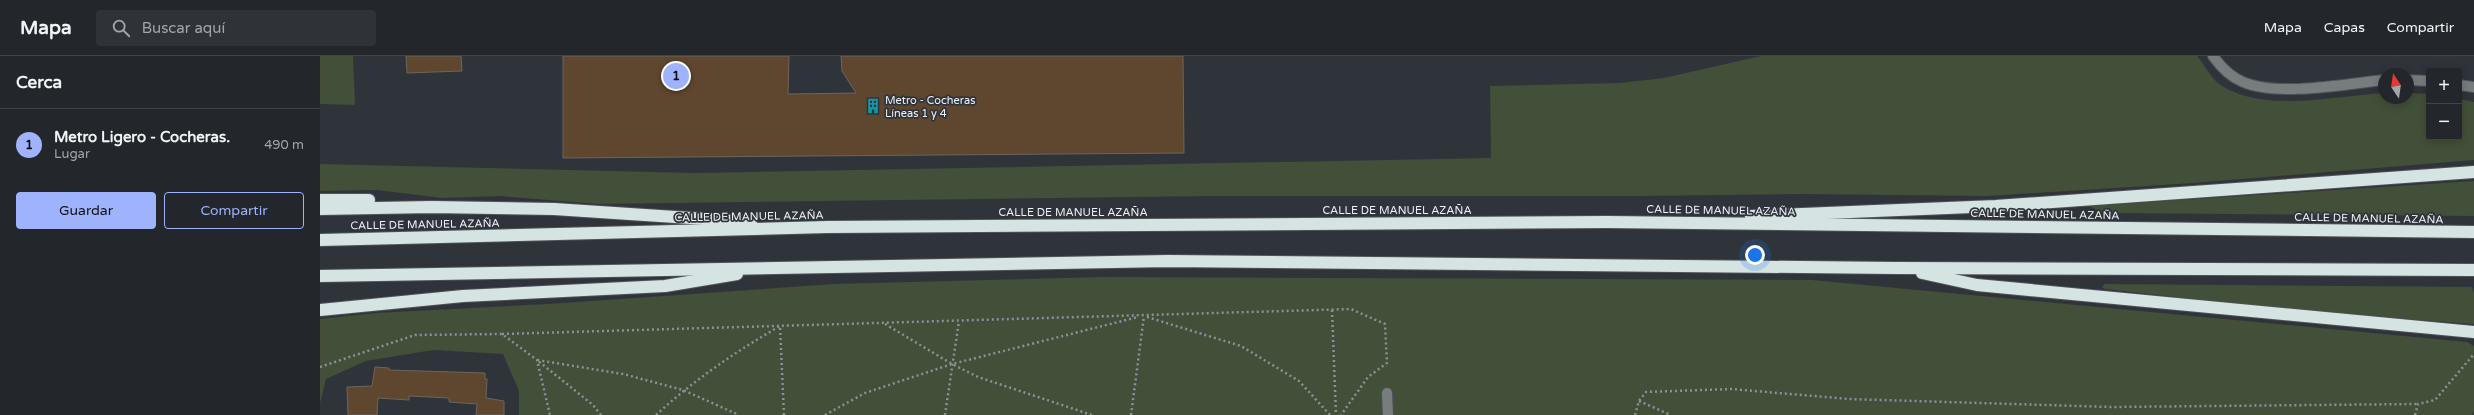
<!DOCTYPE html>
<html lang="es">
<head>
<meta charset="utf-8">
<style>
  body { margin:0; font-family:"Varela Round",sans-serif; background:#2f3338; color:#f1f3f6 }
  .controls { position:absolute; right:12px; top:12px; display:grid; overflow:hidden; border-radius:4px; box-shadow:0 2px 10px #0003 }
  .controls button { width:36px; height:36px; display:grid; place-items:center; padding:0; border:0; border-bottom:1px solid #404448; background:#23272c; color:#f1f3f6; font:20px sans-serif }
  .compass { position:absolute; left:2058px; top:12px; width:36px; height:36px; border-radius:50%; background:#23272c; box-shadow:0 2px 10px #0003; rotate:347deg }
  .you { position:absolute; left:1435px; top:199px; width:14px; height:14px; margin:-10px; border:3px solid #fff; border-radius:50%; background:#1a73e8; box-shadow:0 0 0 6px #1a73e833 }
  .badge { display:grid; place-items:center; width:26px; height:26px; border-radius:50%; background:#9fb3fd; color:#111; font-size:13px; font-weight:700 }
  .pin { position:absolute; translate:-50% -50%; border:2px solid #fff; box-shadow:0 1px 4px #0006 }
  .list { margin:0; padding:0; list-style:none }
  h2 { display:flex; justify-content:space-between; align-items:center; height:52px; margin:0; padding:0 16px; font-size:17px }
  h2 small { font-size:13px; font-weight:400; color:#a3a5a9 }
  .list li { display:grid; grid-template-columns:26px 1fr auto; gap:12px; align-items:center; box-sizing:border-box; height:72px; padding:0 16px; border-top:1px solid #404448 }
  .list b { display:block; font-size:15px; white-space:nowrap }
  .list p { margin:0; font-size:13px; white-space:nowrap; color:#a3a5a9 }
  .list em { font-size:13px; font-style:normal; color:#a3a5a9 }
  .actions { display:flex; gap:8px; padding:12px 16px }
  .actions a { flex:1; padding:9px 0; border:1px solid #9fb3fd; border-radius:4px; text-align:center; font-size:14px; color:#9fb3fd }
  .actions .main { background:#9fb3fd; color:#111 }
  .icon { flex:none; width:22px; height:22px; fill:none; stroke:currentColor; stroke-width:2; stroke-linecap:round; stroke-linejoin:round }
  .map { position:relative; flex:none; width:2154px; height:359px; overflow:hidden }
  header { display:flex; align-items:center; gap:24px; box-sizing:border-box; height:56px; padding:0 20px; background:#23272c; border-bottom:1px solid #404448 }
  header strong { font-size:19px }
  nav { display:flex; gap:22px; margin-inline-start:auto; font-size:14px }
  .search { width:280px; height:36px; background:#2f3338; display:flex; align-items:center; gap:10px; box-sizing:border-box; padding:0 14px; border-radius:4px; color:#a3a5a9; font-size:15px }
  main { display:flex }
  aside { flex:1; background:#23272c }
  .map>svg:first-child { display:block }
</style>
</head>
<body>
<header>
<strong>Mapa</strong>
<div class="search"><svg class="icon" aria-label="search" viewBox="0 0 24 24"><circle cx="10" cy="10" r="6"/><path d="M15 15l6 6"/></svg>Buscar aquí</div>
<nav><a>Mapa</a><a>Capas</a><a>Compartir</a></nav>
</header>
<main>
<aside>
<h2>Cerca<small></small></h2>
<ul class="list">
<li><span class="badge">1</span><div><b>Metro Ligero - Cocheras.</b><p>Lugar</p></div><em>490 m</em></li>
</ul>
<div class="actions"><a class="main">Guardar</a><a>Compartir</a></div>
</aside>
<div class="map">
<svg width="2154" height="359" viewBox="0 0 2154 359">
  <rect width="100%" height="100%" fill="#2f343b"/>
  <g fill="#424f39">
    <polygon points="0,0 33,0 35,49 0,48"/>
    <path d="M 1441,0 L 1877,0 C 1884,8 1890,20 1898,27 C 1940,58 2015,40 2064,37 L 2064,42 L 2088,42 L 2088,37 L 2109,38 L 2109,81 L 2139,81 L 2139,43 L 2154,46 L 2154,104 L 1874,127 L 1668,140 L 1482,138 L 1322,140 L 888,140 L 278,148 L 180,140 L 122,142 L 57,134 L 0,135 L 0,108 L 374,117 L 1171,102 L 1170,30 L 1300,27 L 1344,22 Z"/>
    <polygon points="2154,125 2154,160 1791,157 1781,156 1769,150"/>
    <polygon points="785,221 1492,224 2147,286 2154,290 2154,355 2152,359 199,359 199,335 183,298 113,294 46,305 6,323 0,347 0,263 56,257 228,248 514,228"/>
    <polygon points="1784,228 2152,231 2154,237 2154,268 1982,255 1785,233 1782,232"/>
  </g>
  <g fill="#5e472e" stroke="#6c655e">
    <polygon points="86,0 141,0 142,15 87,17"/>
    <polygon points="243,0 469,0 468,38 536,37 522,15 521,0 863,0 864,97 243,102"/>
    <polygon points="55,311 69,312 69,314 165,317 165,323 167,323 166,342 184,345 184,359 156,359 157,348 129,346 129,342 89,340 89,344 58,342 57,359 28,359 27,331 52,330"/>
  </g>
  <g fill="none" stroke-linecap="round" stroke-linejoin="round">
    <g stroke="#4e5259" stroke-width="12">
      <g id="minor">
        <path d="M 1893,0 C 1900,10 1911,21 1923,26 C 1958,41 2026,28 2064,24"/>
        <polyline points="2088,24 2109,25"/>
        <polyline points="2139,29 2154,31"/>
        <polyline points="1067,337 1068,359"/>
      </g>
    </g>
    <g stroke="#4e5259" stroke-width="14">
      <g id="highway">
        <polyline points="0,144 49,144"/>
        <polyline points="0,153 112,151 234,153 431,166"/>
        <polyline points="1431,160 1676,150 2154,116"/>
        <polyline points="0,184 508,171 1287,166 2154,176"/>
        <polyline points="1602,217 1657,229 2154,276"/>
        <polyline points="0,220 848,205 1575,212 2154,214"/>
        <polyline points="0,254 143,240 345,230 417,218"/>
      </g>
    </g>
    <g stroke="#8d9197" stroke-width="2.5" stroke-dasharray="2 3" stroke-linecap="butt">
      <polyline points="1012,254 1016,359"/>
      <polyline points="827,261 921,290 979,325 1010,359"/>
      <polyline points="565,268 632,308 658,321 772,359"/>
      <polyline points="182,278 1031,253 1065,268 1067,307 1048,321 1021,359"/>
      <polyline points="0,311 95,279 182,278 217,304 230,359"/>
      <polyline points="1319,345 1351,359"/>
      <polyline points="281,359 273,349 217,304 303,318 363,334 419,359"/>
      <path d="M 336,359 C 374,324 415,296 460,270 L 464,359"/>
      <polyline points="505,359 545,337 632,308 818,261"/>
      <polyline points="625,359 639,265"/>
      <polyline points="811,359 824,260"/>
      <polyline points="1315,359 1319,345 1326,336 1411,333 1529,343 1791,351 2098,348"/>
      <polyline points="2095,359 2098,348 2115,344 2154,298"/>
    </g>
    <use href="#minor" stroke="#777d7d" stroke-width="10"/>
    <use href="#highway" stroke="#d5e3e3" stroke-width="12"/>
  </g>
  <defs>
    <g id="building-bare" transform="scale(1.2)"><path d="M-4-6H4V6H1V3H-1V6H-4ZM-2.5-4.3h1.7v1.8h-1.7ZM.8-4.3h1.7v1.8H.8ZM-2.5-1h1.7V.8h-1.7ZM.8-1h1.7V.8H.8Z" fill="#0f9aa8" stroke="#2f343b" stroke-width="2.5" paint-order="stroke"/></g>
  </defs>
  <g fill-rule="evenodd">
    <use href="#building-bare" x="553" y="50"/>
  </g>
  <g text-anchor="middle" stroke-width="3.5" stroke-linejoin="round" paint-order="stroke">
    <g font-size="11" fill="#eff2f7" stroke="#2f343b" text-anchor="start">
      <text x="565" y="48">Metro - Cocheras<tspan x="565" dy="13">Líneas 1 y 4</tspan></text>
    </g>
    <g font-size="11" fill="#eff2f7" stroke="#2f343b">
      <text x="1077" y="158">CALLE DE MANUEL AZAÑA</text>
      <text transform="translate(1401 154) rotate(1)" y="4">CALLE DE MANUEL AZAÑA</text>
      <text x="753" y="160">CALLE DE MANUEL AZAÑA</text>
      <text transform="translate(1725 158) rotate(1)" y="4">CALLE DE MANUEL AZAÑA</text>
      <text transform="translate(429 160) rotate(-1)" y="4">CALLE DE MANUEL AZAÑA</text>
      <text transform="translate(2049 162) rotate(1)" y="4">CALLE DE MANUEL AZAÑA</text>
      <text transform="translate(105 168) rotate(-1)" y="4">CALLE DE MANUEL AZAÑA</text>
    </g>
  </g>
</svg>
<div class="controls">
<button>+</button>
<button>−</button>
</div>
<svg class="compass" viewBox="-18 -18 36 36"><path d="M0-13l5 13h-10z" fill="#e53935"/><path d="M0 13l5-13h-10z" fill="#a3a5a9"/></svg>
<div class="you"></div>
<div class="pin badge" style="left:356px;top:20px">1</div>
</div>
</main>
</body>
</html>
